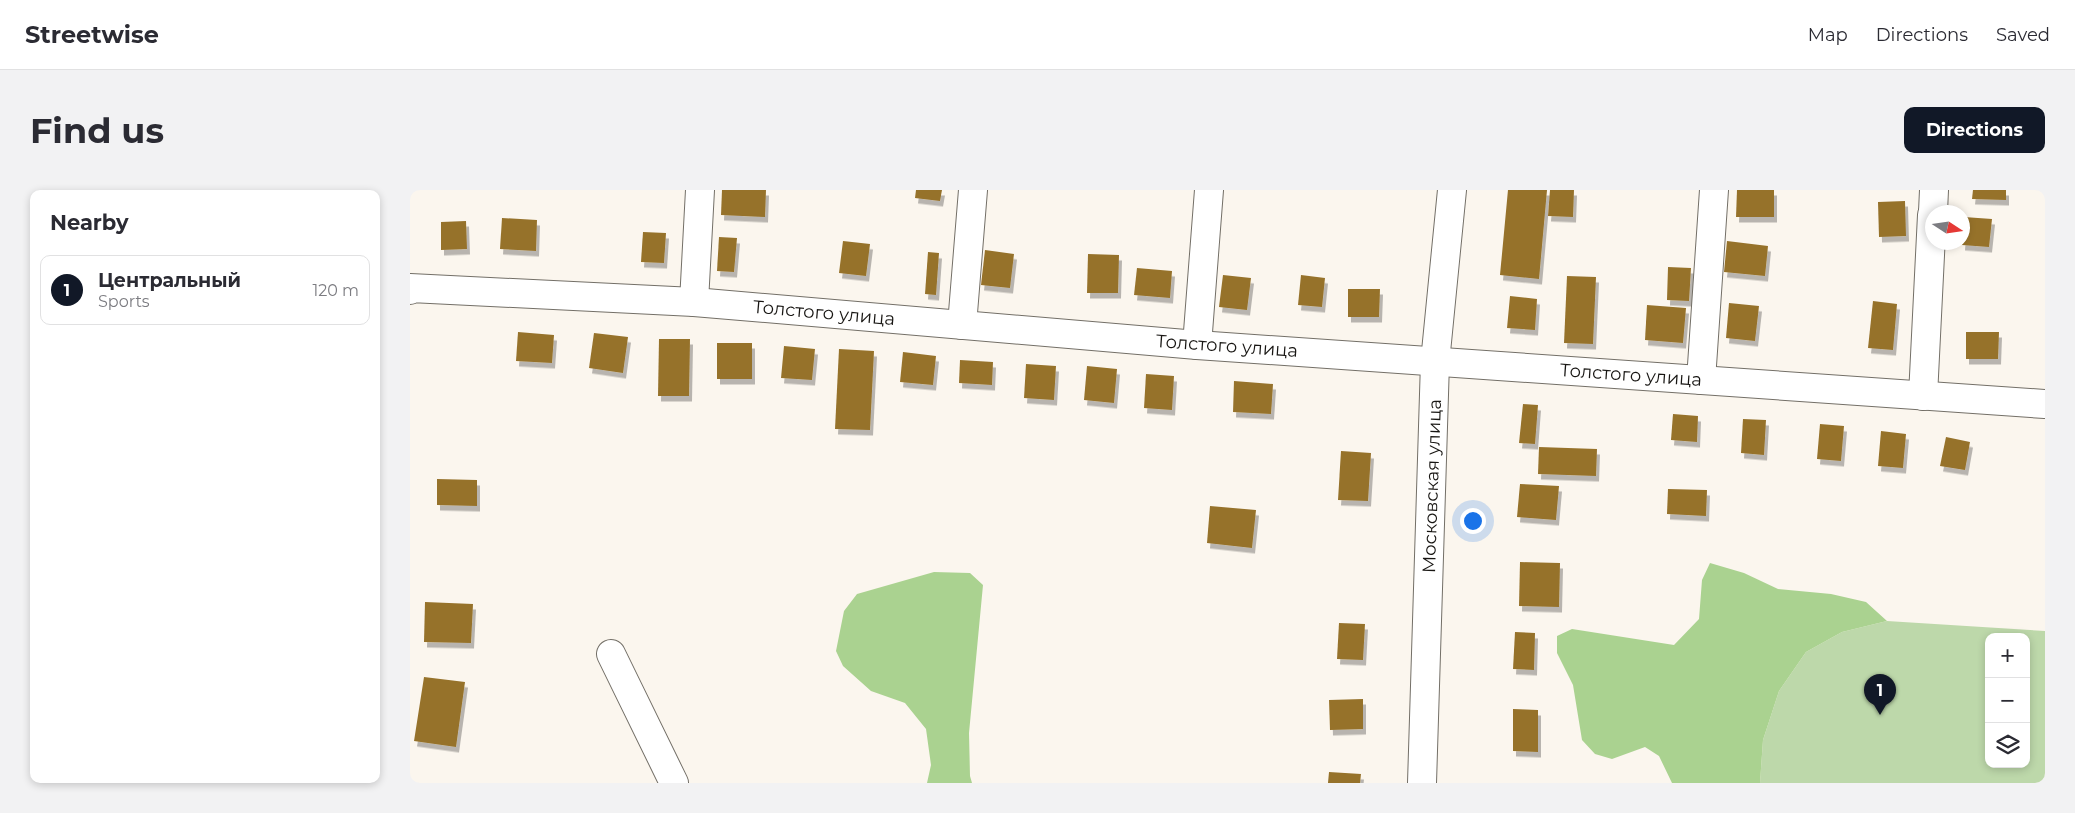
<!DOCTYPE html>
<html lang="en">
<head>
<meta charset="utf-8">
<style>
  body { margin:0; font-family:Montserrat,sans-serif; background:#f2f2f3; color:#2b2b33 }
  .controls { position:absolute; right:15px; bottom:15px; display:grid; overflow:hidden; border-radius:10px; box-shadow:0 2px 8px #0003 }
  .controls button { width:45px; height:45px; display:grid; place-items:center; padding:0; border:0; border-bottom:1px solid #e1e1e2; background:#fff; color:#2b2b33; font:25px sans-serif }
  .compass { position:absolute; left:1515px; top:15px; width:45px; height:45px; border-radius:50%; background:#fff; box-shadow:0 2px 8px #0003; rotate:102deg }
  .you { position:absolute; left:1062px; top:330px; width:18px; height:18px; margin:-12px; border:4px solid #fff; border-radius:50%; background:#1a73e8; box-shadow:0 0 0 8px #1a73e833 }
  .badge { display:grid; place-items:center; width:32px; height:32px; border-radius:50%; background:#111827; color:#fff; font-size:16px; font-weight:700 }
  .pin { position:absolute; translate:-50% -41px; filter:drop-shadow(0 1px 2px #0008) }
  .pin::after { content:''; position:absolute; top:26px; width:18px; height:15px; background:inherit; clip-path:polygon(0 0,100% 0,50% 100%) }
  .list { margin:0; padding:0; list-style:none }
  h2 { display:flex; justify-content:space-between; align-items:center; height:65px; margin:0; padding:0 20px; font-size:21px }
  h2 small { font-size:16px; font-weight:400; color:#7c7c81 }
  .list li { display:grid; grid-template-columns:32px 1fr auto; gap:15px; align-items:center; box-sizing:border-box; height:70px; margin:0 10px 10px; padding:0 10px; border:1px solid #e1e1e2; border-radius:10px }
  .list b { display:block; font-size:19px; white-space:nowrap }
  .list p { margin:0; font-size:16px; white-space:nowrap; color:#7c7c81 }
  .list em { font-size:16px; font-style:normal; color:#7c7c81 }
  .icon { flex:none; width:28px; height:28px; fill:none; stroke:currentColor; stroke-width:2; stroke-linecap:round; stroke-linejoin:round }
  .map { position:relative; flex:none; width:1635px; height:593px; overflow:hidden; border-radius:10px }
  header { display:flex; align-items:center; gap:30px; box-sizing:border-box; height:70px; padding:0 25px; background:#fff; border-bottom:1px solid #e1e1e2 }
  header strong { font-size:24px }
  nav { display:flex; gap:28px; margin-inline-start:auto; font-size:18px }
  .intro { display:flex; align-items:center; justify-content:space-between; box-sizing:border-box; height:120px; padding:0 30px }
  h1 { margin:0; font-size:35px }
  .button { padding:12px 22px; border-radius:10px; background:#111827; color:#fff; font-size:18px; font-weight:700 }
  main { display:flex; gap:30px; padding:0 30px }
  aside { flex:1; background:#fff; border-radius:10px; box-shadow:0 2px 8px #0003 }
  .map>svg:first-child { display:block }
</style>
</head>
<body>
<header>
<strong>Streetwise</strong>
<nav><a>Map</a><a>Directions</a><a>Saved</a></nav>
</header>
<div class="intro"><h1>Find us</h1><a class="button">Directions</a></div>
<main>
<aside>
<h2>Nearby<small></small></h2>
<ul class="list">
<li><span class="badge">1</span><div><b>Центральный</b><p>Sports</p></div><em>120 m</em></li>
</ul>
</aside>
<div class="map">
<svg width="1635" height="593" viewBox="0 0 1635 593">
  <defs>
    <filter id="shadow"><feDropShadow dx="3" dy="5.5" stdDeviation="0" flood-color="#0004"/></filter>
  </defs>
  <rect width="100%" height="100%" fill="#fbf6ee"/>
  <path fill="#bdd8aa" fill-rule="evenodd" d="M 1477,431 L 1635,441 L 1635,593 L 1350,593 L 1353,550 L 1369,501 L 1396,462 L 1432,442 ZM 1579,447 L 1616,447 L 1616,574 L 1579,574 Z"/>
  <g fill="#aad290">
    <polygon points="1300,373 1334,383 1368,399 1421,404 1456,412 1477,431 1432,442 1396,462 1369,501 1353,550 1350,593 1262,593 1249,566 1235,557 1202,569 1185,564 1172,550 1163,495 1147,463 1147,446 1162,439 1264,455 1289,429 1292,390"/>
    <polygon points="524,382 560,383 573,395 559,543 560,586 562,593 517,593 521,575 516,539 495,513 461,501 433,476 426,461 434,421 447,404"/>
  </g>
  <g fill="#96722b" filter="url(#shadow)">
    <polygon points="312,0 356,0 355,27 311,25"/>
    <polygon points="506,0 532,0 530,11 505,8"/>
    <polygon points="1098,0 1137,0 1129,89 1090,85"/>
    <polygon points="1140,0 1164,0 1163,27 1138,26"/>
    <polygon points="1327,0 1364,0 1364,27 1326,27"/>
    <polygon points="1563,0 1596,0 1596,10 1562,9"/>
    <polygon points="1495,11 1496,46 1469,47 1468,12"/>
    <polygon points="1554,27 1582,29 1579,57 1552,55"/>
    <polygon points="92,28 127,30 126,61 90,59"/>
    <polygon points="56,31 57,59 31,60 31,32"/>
    <polygon points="233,42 256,43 254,73 231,72"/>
    <polygon points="309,47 327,48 324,82 307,81"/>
    <polygon points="433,51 460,54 456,86 429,83"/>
    <polygon points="1317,51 1358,56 1355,86 1314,82"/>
    <polygon points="575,60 604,64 600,98 571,95"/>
    <polygon points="518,62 529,63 526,105 515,104"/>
    <polygon points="678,64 709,65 708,103 677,103"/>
    <polygon points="1258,77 1281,78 1279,111 1257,110"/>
    <polygon points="727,78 762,81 760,108 724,105"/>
    <polygon points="813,85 841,88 837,120 809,117"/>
    <polygon points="891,85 915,88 912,117 888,115"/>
    <polygon points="1157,86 1186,87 1183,154 1154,153"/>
    <polygon points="938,99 970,99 969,127 938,127"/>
    <polygon points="1100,106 1127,109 1125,140 1097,138"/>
    <polygon points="1463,111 1487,114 1483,160 1458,158"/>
    <polygon points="1319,113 1349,116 1345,151 1316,148"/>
    <polygon points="1237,115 1276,118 1273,153 1235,150"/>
    <polygon points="108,142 144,145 142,173 106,171"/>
    <polygon points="1556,142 1589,142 1588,169 1556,169"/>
    <polygon points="184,143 218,147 213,183 179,178"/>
    <polygon points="249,149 280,149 279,206 248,206"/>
    <rect x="307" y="153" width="35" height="36"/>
    <polygon points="374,156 405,159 402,190 371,188"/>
    <polygon points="429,159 464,161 460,240 425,239"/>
    <polygon points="493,162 526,166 523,195 490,192"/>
    <polygon points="550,170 583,172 582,195 549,193"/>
    <polygon points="616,174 646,176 644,210 614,208"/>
    <polygon points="677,176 707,179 704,213 674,210"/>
    <polygon points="736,184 764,186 762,220 734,218"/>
    <polygon points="824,191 863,194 861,224 823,222"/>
    <polygon points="1113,214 1128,215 1125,254 1109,253"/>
    <polygon points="1263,224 1288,226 1287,252 1261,250"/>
    <polygon points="1333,229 1356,230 1354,265 1331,263"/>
    <polygon points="1410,234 1434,236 1431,271 1407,269"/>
    <polygon points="1471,241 1496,244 1493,278 1468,276"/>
    <polygon points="1536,247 1560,252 1555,280 1530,276"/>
    <polygon points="1129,257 1187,259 1186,286 1128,284"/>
    <polygon points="931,261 961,263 958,311 928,310"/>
    <polygon points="27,289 67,290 67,316 27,315"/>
    <polygon points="1110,294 1149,296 1146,330 1107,327"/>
    <polygon points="1258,299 1297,300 1296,326 1257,324"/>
    <polygon points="800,316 846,320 842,358 797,353"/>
    <polygon points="1110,372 1150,373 1149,417 1109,416"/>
    <polygon points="15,412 63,414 61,453 14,452"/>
    <polygon points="929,433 955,434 953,470 927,469"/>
    <polygon points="1105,442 1125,443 1124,480 1103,479"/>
    <polygon points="14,487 55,492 46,557 4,551"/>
    <polygon points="953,509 953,539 920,540 919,510"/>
    <polygon points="1103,519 1128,520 1128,562 1103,561"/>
    <polygon points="919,582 951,584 950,593 918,593"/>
  </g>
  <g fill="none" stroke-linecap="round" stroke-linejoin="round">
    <g stroke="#736f67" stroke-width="30">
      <g id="street">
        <polyline points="1523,22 1524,0"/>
        <polyline points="0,100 0,98 284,112 787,155 1635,214"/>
        <polyline points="284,112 290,0"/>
        <polyline points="552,135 563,0"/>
        <polyline points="787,155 799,0"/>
        <polyline points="1291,190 1304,0"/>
        <polyline points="1513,206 1522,25"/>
        <polyline points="201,464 264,593"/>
        <polyline points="1012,593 1025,172 1042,0"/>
      </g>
    </g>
    <use href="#street" stroke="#fff" stroke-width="28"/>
  </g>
  <g text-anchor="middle" stroke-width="4" stroke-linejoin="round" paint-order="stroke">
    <g font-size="18" fill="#181613" stroke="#fff">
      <text transform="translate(414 123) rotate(5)" y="6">Толстого улица</text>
      <text transform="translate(817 156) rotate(4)" y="6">Толстого улица</text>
      <text transform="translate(1221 185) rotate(4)" y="6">Толстого улица</text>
      <text transform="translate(1022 296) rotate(-88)" y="6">Московская улица</text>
    </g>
  </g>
</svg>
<div class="controls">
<button>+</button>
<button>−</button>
<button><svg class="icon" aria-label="layers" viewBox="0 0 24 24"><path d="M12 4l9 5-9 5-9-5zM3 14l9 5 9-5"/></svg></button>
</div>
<svg class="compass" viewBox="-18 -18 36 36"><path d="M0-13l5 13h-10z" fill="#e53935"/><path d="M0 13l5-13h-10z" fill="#7c7c81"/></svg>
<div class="you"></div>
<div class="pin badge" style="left:1470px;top:525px">1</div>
</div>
</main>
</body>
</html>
